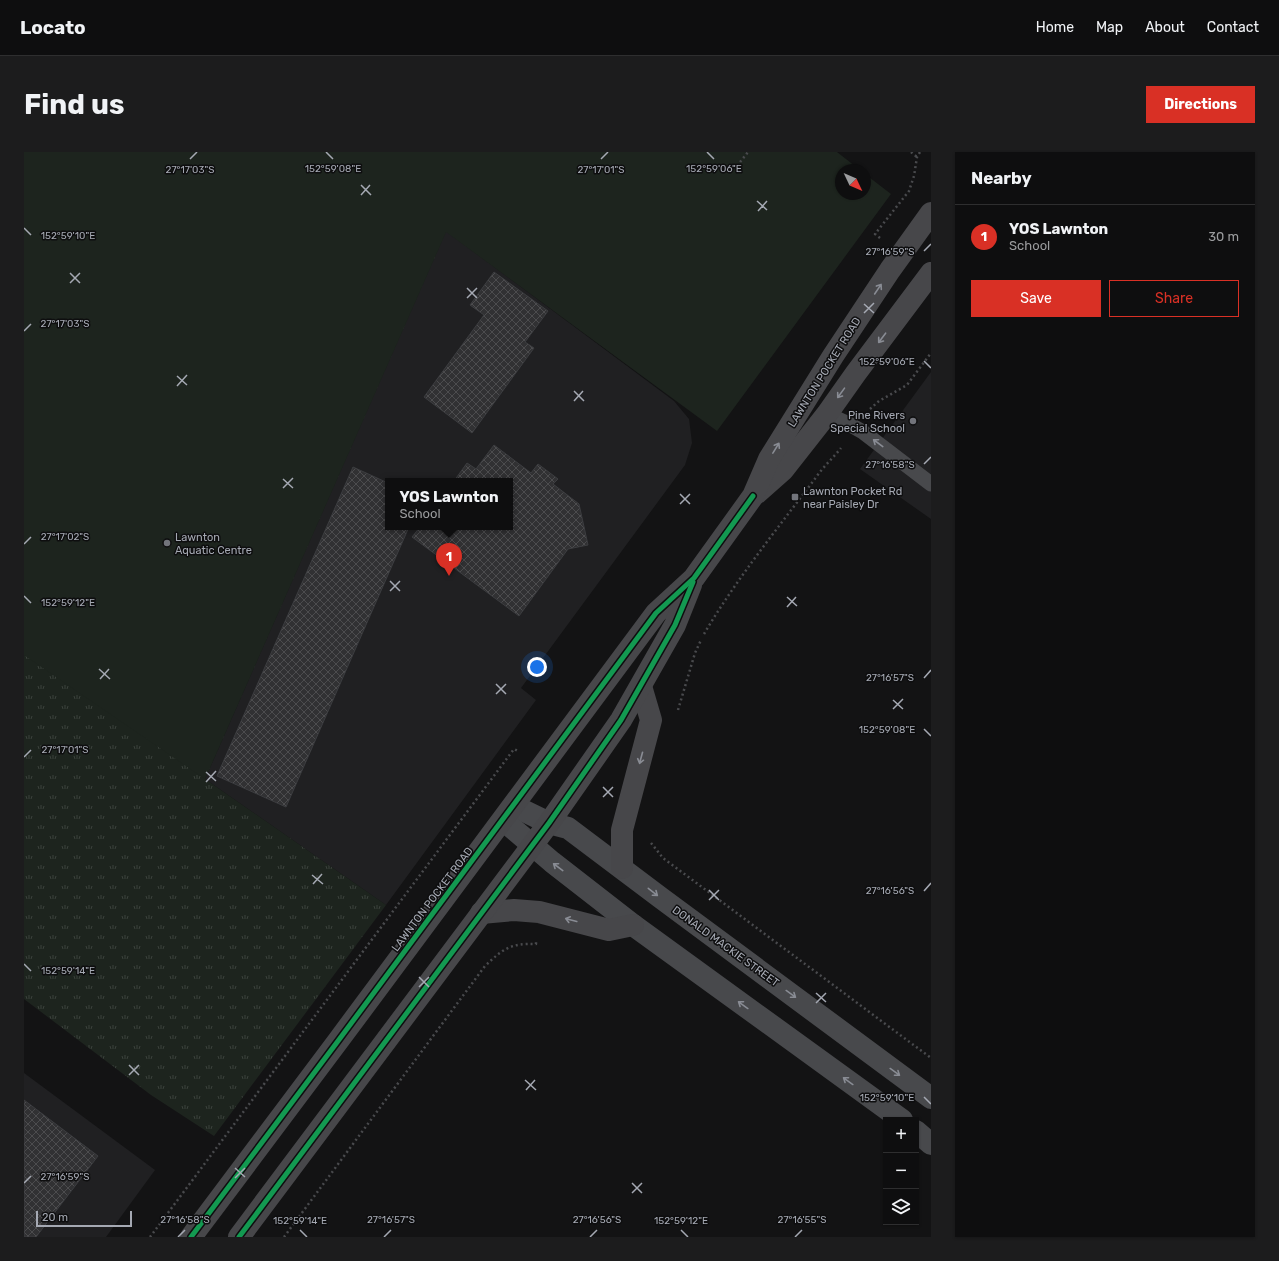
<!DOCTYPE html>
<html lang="en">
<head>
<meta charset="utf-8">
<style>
  body { margin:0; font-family:Rubik,sans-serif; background:#1c1c1d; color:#f1f3f6 }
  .controls { position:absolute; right:12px; bottom:12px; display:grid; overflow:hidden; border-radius:0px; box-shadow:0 1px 3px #0004 }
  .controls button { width:36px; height:36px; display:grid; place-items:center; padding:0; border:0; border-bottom:1px solid #2e2e2f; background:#0e0e0f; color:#f1f3f6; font:20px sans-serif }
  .compass { position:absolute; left:811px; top:12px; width:36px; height:36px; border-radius:50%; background:#0e0e0f; box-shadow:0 1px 3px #0004; rotate:134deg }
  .scale { position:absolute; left:12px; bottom:10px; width:96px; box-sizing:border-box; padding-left:4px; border:2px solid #a5a9b3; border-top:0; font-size:11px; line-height:14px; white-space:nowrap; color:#a5a9b3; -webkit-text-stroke:3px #0e0e0f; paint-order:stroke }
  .you { position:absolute; left:513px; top:515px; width:14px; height:14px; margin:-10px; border:3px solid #fff; border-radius:50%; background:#1a73e8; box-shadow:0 0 0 6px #1a73e833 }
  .badge { display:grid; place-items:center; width:26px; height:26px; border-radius:50%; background:#d93025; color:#fff; font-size:13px; font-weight:700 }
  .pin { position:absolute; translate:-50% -33px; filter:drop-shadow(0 1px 2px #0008) }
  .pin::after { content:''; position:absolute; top:21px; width:14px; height:12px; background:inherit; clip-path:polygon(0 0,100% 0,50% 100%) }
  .popup { position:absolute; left:361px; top:326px; width:128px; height:52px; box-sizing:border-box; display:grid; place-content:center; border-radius:0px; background:#0e0e0f; filter:drop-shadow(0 1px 3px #0005); font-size:13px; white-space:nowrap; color:#9b9c9e }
  .popup b { font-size:15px; color:#f1f3f6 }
  .popup::after { content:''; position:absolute; left:50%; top:100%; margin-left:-8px; border:8px solid transparent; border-top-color:#0e0e0f }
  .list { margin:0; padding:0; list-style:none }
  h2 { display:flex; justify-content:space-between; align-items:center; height:52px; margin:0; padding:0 16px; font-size:17px }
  h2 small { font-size:13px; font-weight:400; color:#9b9c9e }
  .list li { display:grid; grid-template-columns:26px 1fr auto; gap:12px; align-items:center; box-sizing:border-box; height:64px; padding:0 16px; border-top:1px solid #2e2e2f }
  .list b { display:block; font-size:15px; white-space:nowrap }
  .list p { margin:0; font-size:13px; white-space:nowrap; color:#9b9c9e }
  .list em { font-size:13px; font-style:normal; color:#9b9c9e }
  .actions { display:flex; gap:8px; padding:12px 16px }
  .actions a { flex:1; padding:9px 0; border:1px solid #d93025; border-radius:0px; text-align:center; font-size:14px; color:#d93025 }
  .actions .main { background:#d93025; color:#fff }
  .icon { flex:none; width:22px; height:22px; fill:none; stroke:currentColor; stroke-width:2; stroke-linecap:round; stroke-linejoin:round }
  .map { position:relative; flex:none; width:907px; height:1085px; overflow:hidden; border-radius:0px }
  header { display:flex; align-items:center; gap:24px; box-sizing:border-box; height:56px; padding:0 20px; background:#0e0e0f; border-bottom:1px solid #2e2e2f }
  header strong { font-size:19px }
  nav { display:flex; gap:22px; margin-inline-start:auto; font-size:14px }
  .intro { display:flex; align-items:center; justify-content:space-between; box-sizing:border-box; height:96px; padding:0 24px }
  h1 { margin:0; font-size:28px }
  .button { padding:10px 18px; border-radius:0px; background:#d93025; color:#fff; font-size:14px; font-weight:700 }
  main { display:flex; gap:24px; padding:0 24px }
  aside { flex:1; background:#0e0e0f; border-radius:0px; box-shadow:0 1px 3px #0004 }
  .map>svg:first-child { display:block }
</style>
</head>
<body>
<header>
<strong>Locato</strong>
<nav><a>Home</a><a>Map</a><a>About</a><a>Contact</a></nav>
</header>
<div class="intro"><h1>Find us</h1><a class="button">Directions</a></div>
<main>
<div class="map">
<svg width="907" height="1085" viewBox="0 0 907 1085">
  <defs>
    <pattern id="grass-tufts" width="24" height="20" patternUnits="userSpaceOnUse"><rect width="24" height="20" fill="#1d241e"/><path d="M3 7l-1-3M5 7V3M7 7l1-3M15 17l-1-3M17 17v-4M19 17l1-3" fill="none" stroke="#3b413c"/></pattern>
    <pattern id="building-cross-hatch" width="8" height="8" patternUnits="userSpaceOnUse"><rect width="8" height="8" fill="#313133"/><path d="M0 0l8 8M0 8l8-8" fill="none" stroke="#4c4c4e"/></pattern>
  </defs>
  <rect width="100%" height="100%" fill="#131314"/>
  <g fill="#202022" fill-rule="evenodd">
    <path d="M 422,79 L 650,249 L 665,267 L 668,291 L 661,313 L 497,536 L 512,548 L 362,753 L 181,627 ZM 364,329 L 486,329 L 486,375 L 364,375 Z"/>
    <polygon points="907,220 907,367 836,317"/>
    <polygon points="0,921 131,1018 82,1085 0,1085"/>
  </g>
  <polygon fill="url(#grass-tufts)" points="477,0 422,80 181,627 362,753 190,984 127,943 0,847 0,167"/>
  <polygon fill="#1d241e" points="0,0 813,0 836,18 817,18 817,42 841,42 841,22 867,42 693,279 422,80 181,627 0,503"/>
  <g fill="url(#building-cross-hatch)" stroke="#3c3d40">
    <polygon points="470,120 524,159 501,190 510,196 448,281 400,245 460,163 446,153"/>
    <polygon points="470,293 507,321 514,312 534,327 529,332 555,352 564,393 544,397 495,464 388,385 396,375 486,375 486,329 430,329 443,311 452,317"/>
    <polygon points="329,315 364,331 364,375 385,375 262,655 193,624"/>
    <polygon points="0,948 74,1004 12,1085 0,1085"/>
  </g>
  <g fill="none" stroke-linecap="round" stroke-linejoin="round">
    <g stroke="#494a4d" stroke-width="2.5" stroke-dasharray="2 3" stroke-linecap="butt">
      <polyline points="887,0 893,5"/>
      <polyline points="713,14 724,0"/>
      <polyline points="856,86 851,82 885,39 890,24 893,5 896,0"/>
      <polyline points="846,257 855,249 883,233 907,201"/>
      <path d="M 680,482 C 713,426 754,376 793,324 C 800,314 809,306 817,296"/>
      <polyline points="654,558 671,501 677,488"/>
      <polyline points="627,691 639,706 907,906"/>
      <polyline points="126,1085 490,597 494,599"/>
      <path d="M 260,1085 L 461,814 C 479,797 486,791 512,792 L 512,788"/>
    </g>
    <polyline stroke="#48494c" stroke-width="15" points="803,262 825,272 839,280 907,332"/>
    <g stroke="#48494c" stroke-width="22">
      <polyline points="490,654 525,671 544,676 637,746 907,946"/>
      <polyline points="479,668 528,710 609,773 878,968"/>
      <polyline points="892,979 907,992"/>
    </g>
    <g stroke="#47474a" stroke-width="22">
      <polyline points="733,341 759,318 803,262 832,221 907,121"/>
      <polyline points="598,716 598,678 627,568 617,534"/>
      <polyline points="457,761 490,758 515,760 585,778 609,773"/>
      <polyline points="167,1085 314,889 632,461 670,426 729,344 745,307 809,204 866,118 907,61"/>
      <polyline points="215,1085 525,671 597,568 651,473 667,433"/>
    </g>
    <g stroke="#0e0e0f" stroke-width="8">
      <g id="cycleway">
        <polyline points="167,1085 314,889 632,461 670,426 729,344"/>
        <polyline points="215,1085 525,671 597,568 651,473 669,430"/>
      </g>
    </g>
    <use href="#cycleway" stroke="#139951" stroke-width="5"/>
  </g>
  <defs><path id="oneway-shaft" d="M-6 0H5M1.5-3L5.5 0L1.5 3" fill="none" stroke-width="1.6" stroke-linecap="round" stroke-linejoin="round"/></defs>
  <g stroke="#898c94">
    <use href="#oneway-shaft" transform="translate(854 137) rotate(-56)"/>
    <use href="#oneway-shaft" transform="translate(858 186) rotate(127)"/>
    <use href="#oneway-shaft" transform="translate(817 241) rotate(126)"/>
    <use href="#oneway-shaft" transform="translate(854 291) rotate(-143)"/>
    <use href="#oneway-shaft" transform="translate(752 296) rotate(-58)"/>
    <use href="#oneway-shaft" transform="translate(617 606) rotate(105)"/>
    <use href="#oneway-shaft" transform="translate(534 715) rotate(-143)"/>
    <use href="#oneway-shaft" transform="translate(629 740) rotate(38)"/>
    <use href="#oneway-shaft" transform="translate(547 768) rotate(-165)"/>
    <use href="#oneway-shaft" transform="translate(767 842) rotate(36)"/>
    <use href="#oneway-shaft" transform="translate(719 853) rotate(-144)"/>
    <use href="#oneway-shaft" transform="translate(871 920) rotate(36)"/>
    <use href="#oneway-shaft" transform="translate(824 929) rotate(-144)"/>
  </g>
  <path fill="none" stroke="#a5a9b3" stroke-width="1.5" d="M 302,0 L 309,7M 683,0 L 690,7M 166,7 L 173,0M 577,7 L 584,0M 337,33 L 347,43M 337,43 L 346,33M 733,49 L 743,58M 734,59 L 743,49M 0,76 L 7,83M 900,99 L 907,92M 46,121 L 56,131M 46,131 L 56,121M 443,136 L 453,146M 443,146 L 453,136M 840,152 L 850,161M 840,161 L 850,151M 0,179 L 7,172M 900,209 L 907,216M 153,224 L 163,233M 153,234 L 163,223M 550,239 L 560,249M 550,249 L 559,239M 900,312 L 907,305M 259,327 L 269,336M 259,336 L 269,326M 656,342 L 666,352M 656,352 L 666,342M 0,392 L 7,385M 366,429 L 376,439M 366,439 L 376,429M 0,444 L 7,451M 763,445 L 773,454M 763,455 L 772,445M 75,517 L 86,527M 900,526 L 907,518M 76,527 L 85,517M 472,532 L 482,542M 472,542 L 482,532M 869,548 L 879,557M 869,557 L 879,547M 900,577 L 907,584M 0,605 L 7,598M 182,620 L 192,629M 182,630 L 192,619M 579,635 L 589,645M 579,645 L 589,635M 288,723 L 299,732M 289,732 L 298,722M 685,738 L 695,748M 900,739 L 907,731M 685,748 L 695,738M 0,812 L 7,819M 395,825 L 405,835M 395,835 L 405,825M 792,841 L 802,850M 792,851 L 802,841M 105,913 L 115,923M 105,923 L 115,913M 501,928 L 512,938M 502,938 L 511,928M 900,945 L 907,952M 211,1016 L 221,1025M 211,1026 L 221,1016M 0,1031 L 7,1024M 608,1031 L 618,1041M 608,1041 L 618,1031M 276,1078 L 283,1085M 657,1078 L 664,1085M 154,1085 L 161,1078M 360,1085 L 367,1078M 566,1085 L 573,1078M 771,1085 L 778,1078"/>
  <g fill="#72747b" stroke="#0e0e0f" stroke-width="1.5">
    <circle cx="889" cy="269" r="4"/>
    <rect x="767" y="341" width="8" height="8" rx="2"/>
    <circle cx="143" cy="391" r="4"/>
  </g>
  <g text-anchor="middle" stroke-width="3" stroke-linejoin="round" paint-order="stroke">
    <g font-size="11" fill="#a5a9b3" stroke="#0e0e0f">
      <text transform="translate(800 220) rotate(-58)" y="4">LAWNTON POCKET ROAD</text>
      <text transform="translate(408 747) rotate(-53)" y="4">LAWNTON POCKET ROAD</text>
      <text transform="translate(702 794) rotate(36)" y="4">DONALD MACKIE STREET</text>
    </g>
    <g font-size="11" fill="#a5a9b3" stroke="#0e0e0f" text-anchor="start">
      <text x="881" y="267" text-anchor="end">Pine Rivers<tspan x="881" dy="13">Special School</tspan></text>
      <text x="779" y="343">Lawnton Pocket Rd<tspan x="779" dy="13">near Paisley Dr</tspan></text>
      <text x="151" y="389">Lawnton<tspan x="151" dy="13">Aquatic Centre</tspan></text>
    </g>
  </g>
  <g font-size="10" text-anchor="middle" fill="#a5a9b3" stroke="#0e0e0f" stroke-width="3" stroke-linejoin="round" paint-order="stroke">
    <text x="309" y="20">152°59'08"E</text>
    <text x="690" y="20">152°59'06"E</text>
    <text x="166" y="21">27°17'03"S</text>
    <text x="577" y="21">27°17'01"S</text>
    <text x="44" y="87">152°59'10"E</text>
    <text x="866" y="103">27°16'59"S</text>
    <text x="41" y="175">27°17'03"S</text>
    <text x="863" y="213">152°59'06"E</text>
    <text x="866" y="316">27°16'58"S</text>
    <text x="41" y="388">27°17'02"S</text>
    <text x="44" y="454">152°59'12"E</text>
    <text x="866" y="529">27°16'57"S</text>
    <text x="863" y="581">152°59'08"E</text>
    <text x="41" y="601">27°17'01"S</text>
    <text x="866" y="742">27°16'56"S</text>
    <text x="44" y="822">152°59'14"E</text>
    <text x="863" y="949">152°59'10"E</text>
    <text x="41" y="1028">27°16'59"S</text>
    <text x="161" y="1071">27°16'58"S</text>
    <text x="367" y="1071">27°16'57"S</text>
    <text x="573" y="1071">27°16'56"S</text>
    <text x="778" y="1071">27°16'55"S</text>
    <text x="276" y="1072">152°59'14"E</text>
    <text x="657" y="1072">152°59'12"E</text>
  </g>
</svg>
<div class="controls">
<button>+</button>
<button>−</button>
<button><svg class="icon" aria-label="layers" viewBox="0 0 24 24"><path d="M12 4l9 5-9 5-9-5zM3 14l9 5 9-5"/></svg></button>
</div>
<svg class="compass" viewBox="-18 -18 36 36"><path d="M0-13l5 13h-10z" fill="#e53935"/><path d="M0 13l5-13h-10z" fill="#9b9c9e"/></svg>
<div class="scale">20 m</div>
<div class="you"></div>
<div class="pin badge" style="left:425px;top:424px">1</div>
<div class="popup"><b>YOS Lawnton</b>School</div>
</div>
<aside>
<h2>Nearby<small></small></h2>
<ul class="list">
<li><span class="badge">1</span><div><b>YOS Lawnton</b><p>School</p></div><em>30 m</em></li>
</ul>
<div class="actions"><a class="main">Save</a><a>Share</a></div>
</aside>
</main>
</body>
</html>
